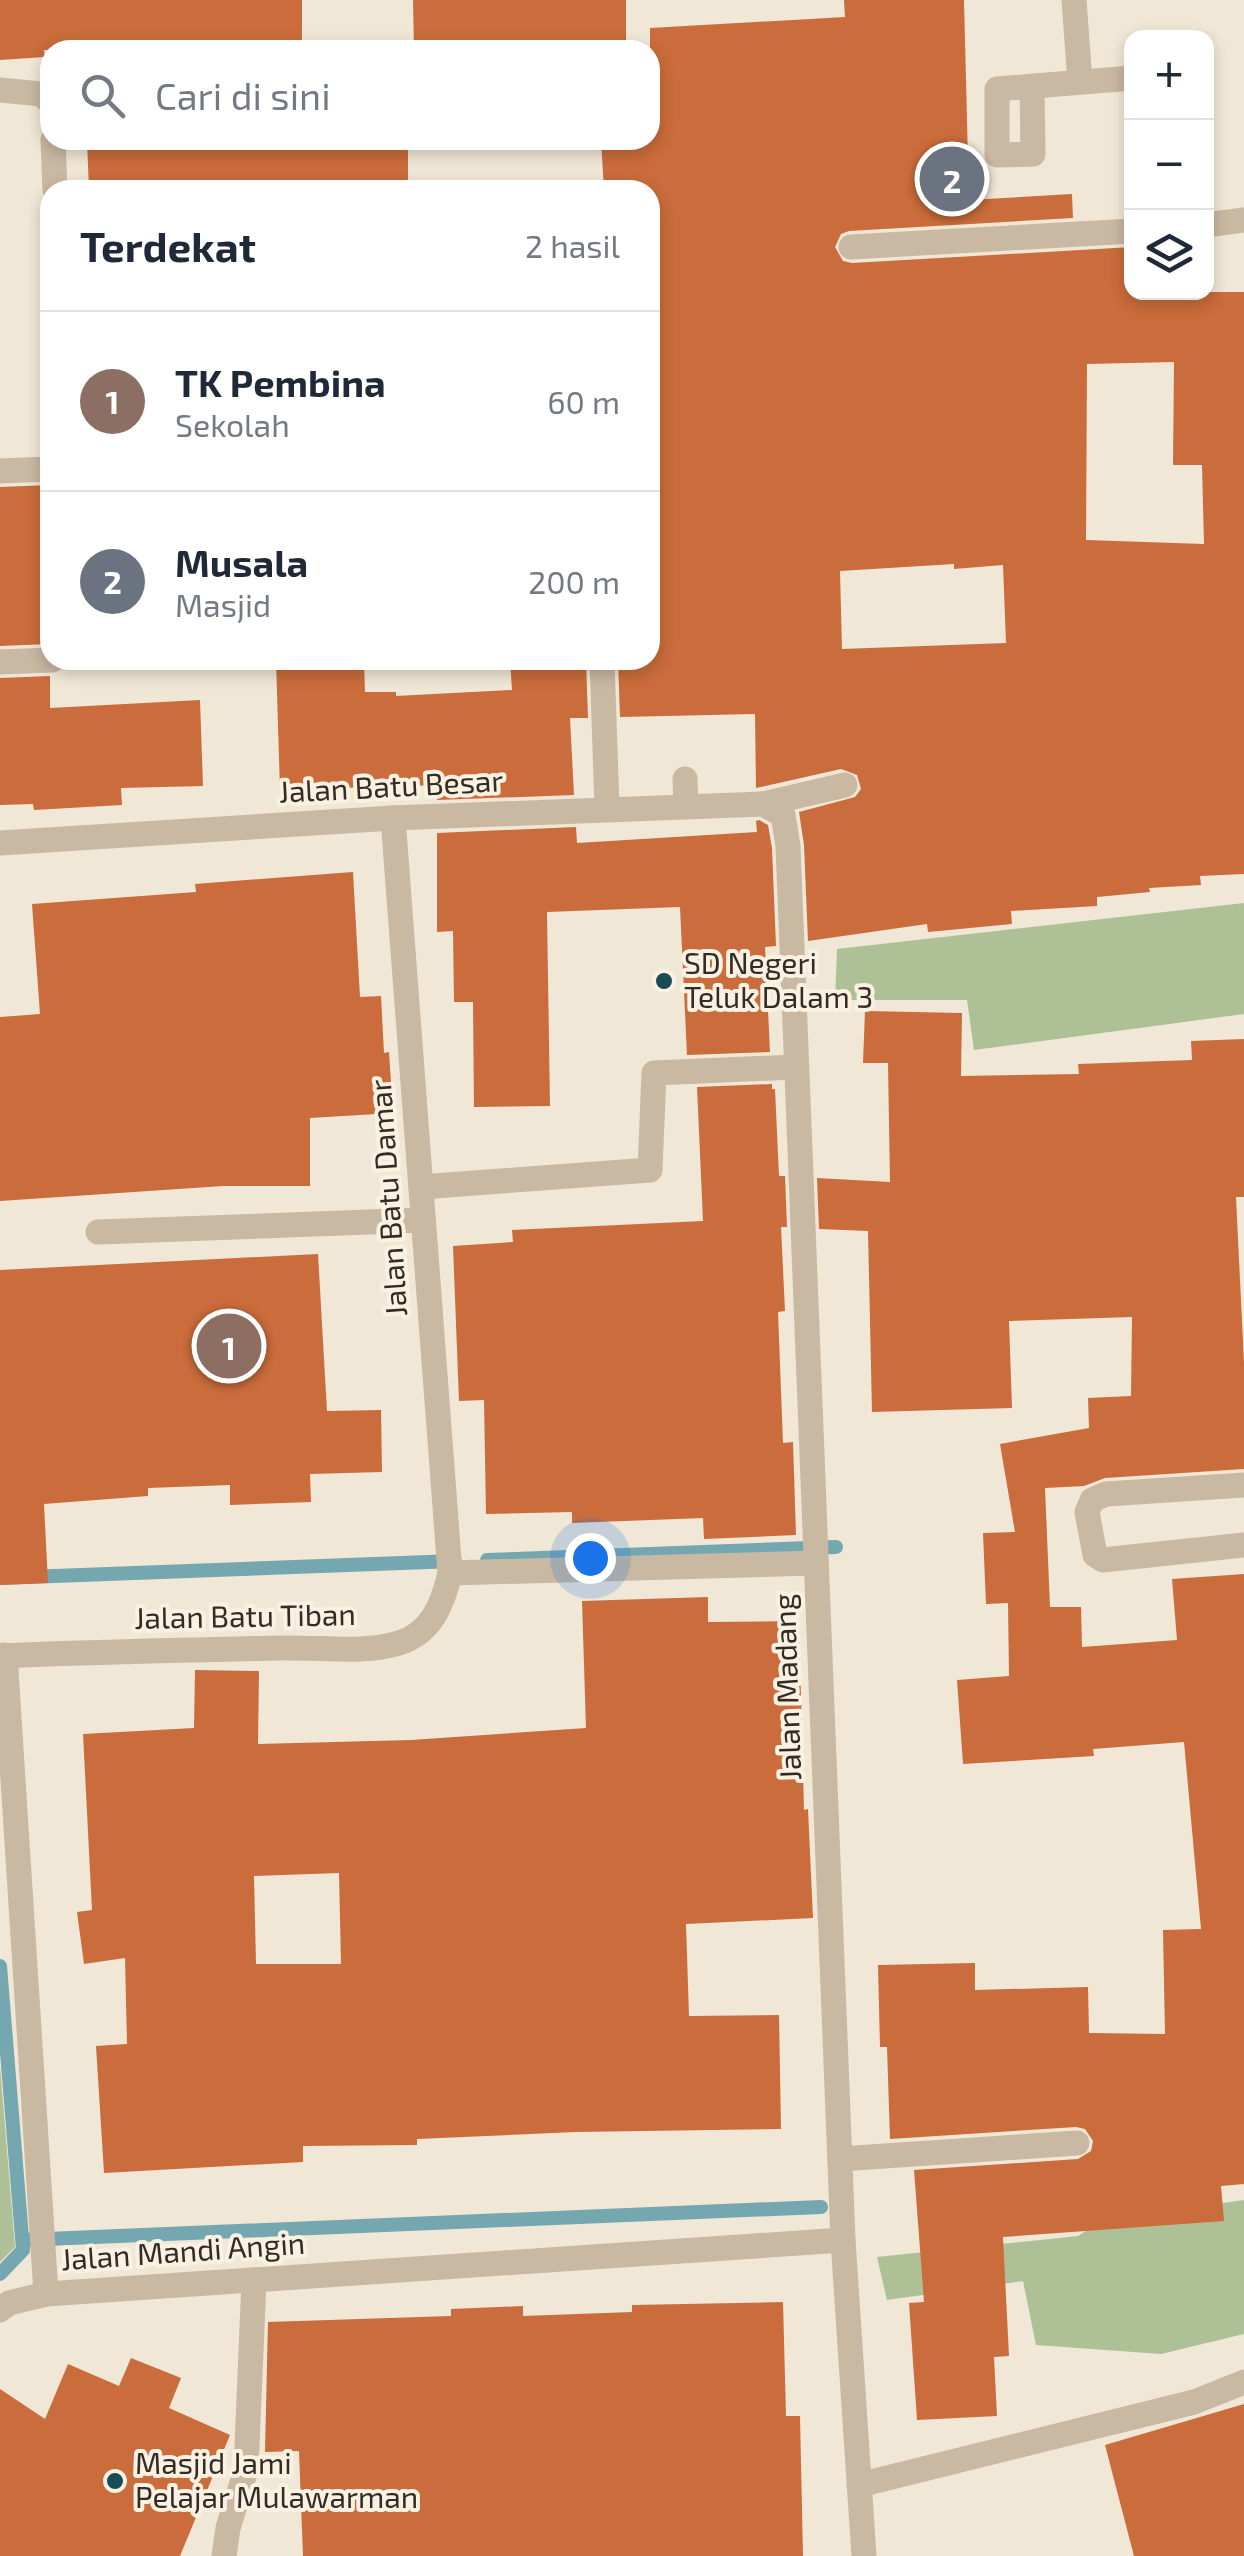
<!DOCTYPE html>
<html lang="id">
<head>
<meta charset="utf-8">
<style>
  body { margin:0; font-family:"Exo 2",sans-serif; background:#f2f2f3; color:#1f2937 }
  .controls { position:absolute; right:30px; top:30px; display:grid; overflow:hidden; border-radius:20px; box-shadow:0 5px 15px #0003 }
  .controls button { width:90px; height:90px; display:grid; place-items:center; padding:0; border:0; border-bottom:2px solid #e0e1e3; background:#fff; color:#1f2937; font:50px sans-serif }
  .you { position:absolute; left:590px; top:1558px; width:35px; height:35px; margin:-25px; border:8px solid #fff; border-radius:50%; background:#1a73e8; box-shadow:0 0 0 15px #1a73e833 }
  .badge { display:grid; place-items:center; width:65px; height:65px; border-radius:50%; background:#db2777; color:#fff; font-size:32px; font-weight:700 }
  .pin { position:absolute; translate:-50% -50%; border:5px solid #fff; box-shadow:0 2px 10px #0006 }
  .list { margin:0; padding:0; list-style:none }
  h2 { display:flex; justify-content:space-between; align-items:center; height:130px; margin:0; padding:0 40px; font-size:42px }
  h2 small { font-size:32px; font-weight:400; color:#747a83 }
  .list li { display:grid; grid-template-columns:65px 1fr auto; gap:30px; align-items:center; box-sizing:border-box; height:180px; padding:0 40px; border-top:2px solid #e0e1e3 }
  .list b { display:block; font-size:38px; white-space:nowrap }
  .list p { margin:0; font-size:32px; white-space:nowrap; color:#747a83 }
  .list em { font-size:32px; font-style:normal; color:#747a83 }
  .icon { flex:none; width:55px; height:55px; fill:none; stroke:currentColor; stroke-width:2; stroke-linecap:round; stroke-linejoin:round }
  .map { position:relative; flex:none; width:1244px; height:2556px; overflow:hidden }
  .search { position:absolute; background:#fff; box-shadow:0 5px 15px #0003; left:40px; top:40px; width:620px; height:110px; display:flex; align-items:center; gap:25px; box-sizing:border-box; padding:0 35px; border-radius:30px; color:#747a83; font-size:38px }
  .panel { position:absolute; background:#fff; box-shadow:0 5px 15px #0003; left:40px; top:180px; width:620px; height:490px; border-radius:30px }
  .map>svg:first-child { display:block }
</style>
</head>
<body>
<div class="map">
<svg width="1244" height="2556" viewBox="0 0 1244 2556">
  <rect width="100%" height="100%" fill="#f1e7d6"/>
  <g fill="#aec096">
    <polygon points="1244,903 1244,1014 974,1050 967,1000 835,1000 837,949"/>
    <polygon points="0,2066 15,2247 0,2262"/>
    <polygon points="1244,2200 1244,2334 1161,2354 1036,2345 1023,2281 887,2300 877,2257 1078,2236 1103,2220"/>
  </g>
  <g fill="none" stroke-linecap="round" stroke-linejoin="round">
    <g stroke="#74a7af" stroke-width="14">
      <polyline points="487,1560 836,1547"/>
      <polyline points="0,1578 455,1561"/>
      <polyline points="0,1966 23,2250 0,2274"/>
      <polyline points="23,2240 821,2207"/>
    </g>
  </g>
  <g fill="#ca6c3b" fill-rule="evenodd">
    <polygon points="0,0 302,0 302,50 44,50 45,57 0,60"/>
    <polygon points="413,0 626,0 626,50 414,50"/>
    <path d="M 844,0 L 964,0 L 969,200 L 1072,194 L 1073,218 L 849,231 L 841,234 L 835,247 L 843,261 L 852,263 L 1132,247 L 1132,292 L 1244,292 L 1244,874 L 1200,876 L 1201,885 L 1149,888 L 1150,892 L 1097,897 L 1097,906 L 1011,911 L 1012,924 L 928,932 L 927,924 L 808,941 L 804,845 L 799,812 L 855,797 L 861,789 L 857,775 L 841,769 L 756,788 L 755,714 L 620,717 L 618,660 L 650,660 L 650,190 L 604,190 L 601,140 L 650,140 L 650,28 L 845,17 ZM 1174,362 L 1173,465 L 1202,465 L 1204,544 L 1086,540 L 1087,364 ZM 954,564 L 954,569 L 1003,565 L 1006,643 L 842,649 L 840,571 Z"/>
    <polygon points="87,140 408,140 408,182 258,182 258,186 89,190"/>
    <polygon points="50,485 50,644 0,646 0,487"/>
    <polygon points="276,660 364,660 365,692 396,692 396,696 512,690 510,660 586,660 588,718 570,718 574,795 437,800 437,785 280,790"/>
    <polygon points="50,676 50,708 200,700 203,786 121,788 122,805 34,810 33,804 0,805 0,678"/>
    <polygon points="759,820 768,825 772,848 776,946 765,947 770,1052 687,1055 680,907 547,912 550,1106 474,1107 473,1002 454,1002 453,931 437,932 437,833 576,827 577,843 757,832 756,821"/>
    <polygon points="353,872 360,997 381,996 384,1053 389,1052 393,1113 310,1118 310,1186 223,1186 0,1201 0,1017 40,1014 32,904 196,892 195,884"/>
    <polygon points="865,1011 962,1013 961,1076 1079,1074 1078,1064 1192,1060 1191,1041 1244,1039 1244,1197 1236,1197 1244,1363 1244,1469 1105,1478 1084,1486 1045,1488 1050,1607 1081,1607 1082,1647 1177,1640 1172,1579 1244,1574 1244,2184 1221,2186 1224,2221 1003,2237 1009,2356 994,2357 997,2416 917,2420 909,2303 924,2302 914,2170 1078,2159 1091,2151 1093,2141 1085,2129 1076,2127 890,2139 887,2047 880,2047 878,1965 975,1963 975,1990 1088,1987 1089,2033 1165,2034 1163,1930 1201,1929 1184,1742 1093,1749 1094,1756 963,1764 957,1680 1009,1676 1008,1603 986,1604 983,1533 1015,1532 1000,1444 1089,1428 1088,1398 1131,1396 1132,1317 1009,1321 1012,1408 872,1412 868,1231 819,1229 817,1178 890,1182 888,1063 863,1063"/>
    <polygon points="772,1084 772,1089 775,1089 779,1176 785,1176 787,1227 781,1227 785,1311 778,1312 783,1443 793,1442 796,1535 704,1539 703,1518 572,1523 572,1512 486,1514 484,1400 459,1401 453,1246 513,1242 512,1230 703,1221 697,1087"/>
    <polygon points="318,1254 327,1411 381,1410 382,1472 310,1474 311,1502 230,1505 230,1485 148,1488 148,1496 44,1504 48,1583 0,1585 0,1270"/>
    <path d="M 708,1597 L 708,1622 L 799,1621 L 804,1810 L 808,1809 L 813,1918 L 686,1924 L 689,2016 L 779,2015 L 781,2129 L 575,2132 L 417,2139 L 417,2145 L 303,2146 L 303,2162 L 104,2173 L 96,2046 L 127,2044 L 125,1958 L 84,1964 L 77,1912 L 92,1910 L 83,1734 L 194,1728 L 195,1670 L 259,1671 L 258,1744 L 411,1740 L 586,1728 L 582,1601 ZM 339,1873 L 341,1964 L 256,1964 L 254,1876 Z"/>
    <polygon points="783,2302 786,2416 800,2416 803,2556 303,2556 299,2451 265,2452 268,2322 451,2316 451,2309 523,2306 523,2316 632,2312 632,2305"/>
    <polygon points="131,2358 181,2378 169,2408 230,2435 180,2556 0,2556 0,2389 45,2419 68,2364 119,2386"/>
    <polygon points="1244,2404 1244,2556 1134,2556 1105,2445"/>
  </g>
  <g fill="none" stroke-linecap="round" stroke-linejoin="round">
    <g stroke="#c9b8a2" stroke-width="25">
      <polyline points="1074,0 1080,82"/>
      <polyline points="1032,86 1033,154 997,155 997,89 1132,78"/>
      <polyline points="0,471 50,469"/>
      <polyline points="0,662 52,660"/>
      <polyline points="685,779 686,806"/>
      <polyline points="763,804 845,785"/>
      <polyline points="421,1187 650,1170 654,1073 796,1067"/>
      <polyline points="98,1232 423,1220"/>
      <polyline points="1244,1485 1106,1494 1092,1500 1087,1512 1095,1555 1103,1560 1244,1545"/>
    </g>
    <g stroke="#c9b8a2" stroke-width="25">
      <polyline points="0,90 41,94 50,102"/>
      <polyline points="53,140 55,190"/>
      <polyline points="1206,225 1244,220"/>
      <polyline points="851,247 1132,231"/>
      <polyline points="602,660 607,808"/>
      <polyline points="0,843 393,818 763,804 783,815 788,846 843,2240 864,2556"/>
      <polyline points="450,1573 815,1563"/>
      <polyline points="5,1655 46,2294"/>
      <path d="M 0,1656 C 95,1652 190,1650 284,1648 C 322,1647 363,1654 399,1643 C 432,1633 443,1603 450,1573 L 393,818"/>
      <polyline points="840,2159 1077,2143"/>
      <polyline points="0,2310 9,2303 46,2294 843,2240"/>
      <polyline points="859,2485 1194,2402 1244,2382"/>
      <polyline points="224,2556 228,2528 246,2470 254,2280"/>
    </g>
  </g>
  <g fill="#194c56" stroke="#f9f1e2" stroke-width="4">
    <circle cx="664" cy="981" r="10"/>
    <circle cx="115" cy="2481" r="10"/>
  </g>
  <g text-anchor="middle" stroke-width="8" stroke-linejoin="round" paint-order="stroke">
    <g font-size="30" fill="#342b25" stroke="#f9f1e2">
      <text transform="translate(391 787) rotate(-3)" y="10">Jalan Batu Besar</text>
      <text transform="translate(389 1198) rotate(-94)" y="10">Jalan Batu Damar</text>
      <text transform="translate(245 1617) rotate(-1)" y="10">Jalan Batu Tiban</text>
      <text transform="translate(788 1687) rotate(-92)" y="10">Jalan Madang</text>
      <text transform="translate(183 2252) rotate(-4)" y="10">Jalan Mandi Angin</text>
    </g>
    <g font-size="30" fill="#342b25" stroke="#f9f1e2" text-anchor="start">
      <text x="684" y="974">SD Negeri<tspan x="684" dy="34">Teluk Dalam 3</tspan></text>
      <text x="135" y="2474">Masjid Jami<tspan x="135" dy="34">Pelajar Mulawarman</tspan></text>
    </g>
  </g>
</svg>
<div class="controls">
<button>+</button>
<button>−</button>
<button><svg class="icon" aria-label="layers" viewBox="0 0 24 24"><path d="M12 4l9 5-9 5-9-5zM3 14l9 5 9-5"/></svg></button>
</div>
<div class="you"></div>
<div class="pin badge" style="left:229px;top:1346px;background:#8d6e63">1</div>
<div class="pin badge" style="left:952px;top:179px;background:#6b7280">2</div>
<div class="search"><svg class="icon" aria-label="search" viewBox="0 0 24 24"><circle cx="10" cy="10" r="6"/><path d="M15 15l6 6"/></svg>Cari di sini</div>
<section class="panel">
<h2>Terdekat<small>2 hasil</small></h2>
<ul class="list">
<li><span class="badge" style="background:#8d6e63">1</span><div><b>TK Pembina</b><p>Sekolah</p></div><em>60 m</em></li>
<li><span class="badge" style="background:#6b7280">2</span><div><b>Musala</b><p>Masjid</p></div><em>200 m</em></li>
</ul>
</section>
</div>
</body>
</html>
